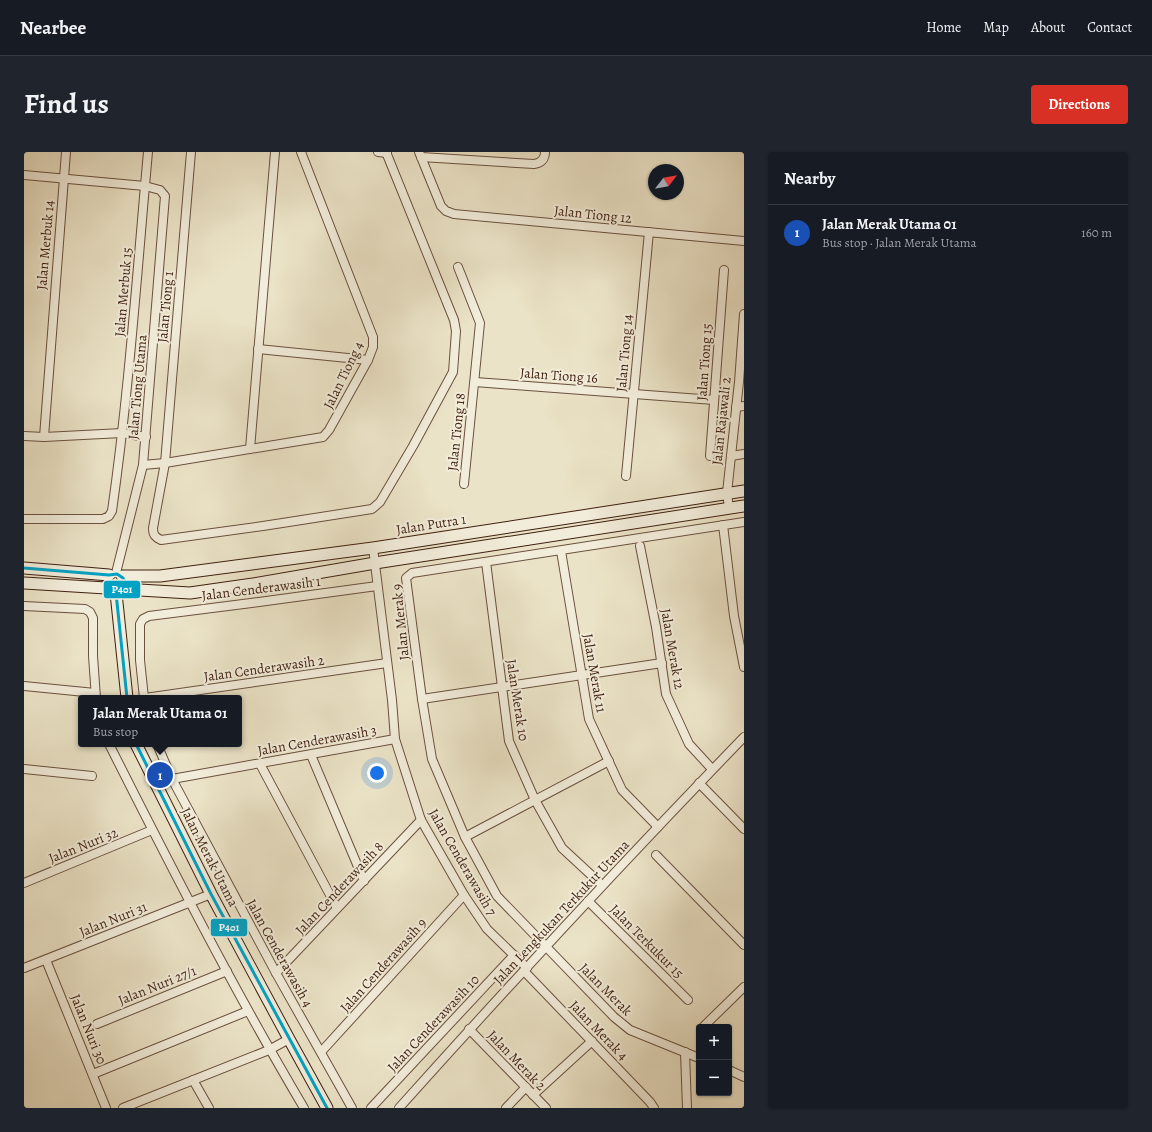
<!DOCTYPE html>
<html lang="en">
<head>
<meta charset="utf-8">
<style>
  body { margin:0; font-family:Alegreya,serif; background:#20242c; color:#f1f3f6 }
  .controls { position:absolute; right:12px; bottom:12px; display:grid; overflow:hidden; border-radius:4px; box-shadow:0 1px 3px #0004 }
  .controls button { width:36px; height:36px; display:grid; place-items:center; padding:0; border:0; border-bottom:1px solid #363941; background:#171b24; color:#f1f3f6; font:20px sans-serif }
  .compass { position:absolute; left:624px; top:12px; width:36px; height:36px; border-radius:50%; background:#171b24; box-shadow:0 1px 3px #0004; rotate:59deg }
  .you { position:absolute; left:353px; top:621px; width:14px; height:14px; margin:-10px; border:3px solid #fff; border-radius:50%; background:#1a73e8; box-shadow:0 0 0 6px #1a73e833 }
  .badge { display:grid; place-items:center; width:26px; height:26px; border-radius:50%; background:#d93025; color:#fff; font-size:13px; font-weight:700 }
  .pin { position:absolute; translate:-50% -50%; border:2px solid #fff; box-shadow:0 1px 4px #0006 }
  .popup { position:absolute; left:54px; top:543px; width:164px; height:52px; box-sizing:border-box; display:grid; place-content:center; border-radius:4px; background:#171b24; filter:drop-shadow(0 1px 3px #0005); font-size:13px; white-space:nowrap; color:#9ea1a6 }
  .popup b { font-size:15px; color:#f1f3f6 }
  .popup::after { content:''; position:absolute; left:50%; top:100%; margin-left:-8px; border:8px solid transparent; border-top-color:#171b24 }
  .list { margin:0; padding:0; list-style:none }
  h2 { display:flex; justify-content:space-between; align-items:center; height:52px; margin:0; padding:0 16px; font-size:17px }
  h2 small { font-size:13px; font-weight:400; color:#9ea1a6 }
  .list li { display:grid; grid-template-columns:26px 1fr auto; gap:12px; align-items:center; box-sizing:border-box; height:56px; padding:0 16px; border-top:1px solid #363941 }
  .list b { display:block; font-size:15px; white-space:nowrap }
  .list p { margin:0; font-size:13px; white-space:nowrap; color:#9ea1a6 }
  .list em { font-size:13px; font-style:normal; color:#9ea1a6 }
  .map { position:relative; flex:none; width:720px; height:956px; overflow:hidden; border-radius:4px }
  header { display:flex; align-items:center; gap:24px; box-sizing:border-box; height:56px; padding:0 20px; background:#171b24; border-bottom:1px solid #363941 }
  header strong { font-size:19px }
  nav { display:flex; gap:22px; margin-inline-start:auto; font-size:14px }
  .intro { display:flex; align-items:center; justify-content:space-between; box-sizing:border-box; height:96px; padding:0 24px }
  h1 { margin:0; font-size:28px }
  .button { padding:10px 18px; border-radius:4px; background:#d93025; color:#fff; font-size:14px; font-weight:700 }
  main { display:flex; gap:24px; padding:0 24px }
  aside { flex:1; background:#171b24; border-radius:4px; box-shadow:0 1px 3px #0004 }
  .map>svg:first-child { display:block }
</style>
</head>
<body>
<header>
<strong>Nearbee</strong>
<nav><a>Home</a><a>Map</a><a>About</a><a>Contact</a></nav>
</header>
<div class="intro"><h1>Find us</h1><a class="button">Directions</a></div>
<main>
<div class="map">
<svg width="720" height="956" viewBox="0 0 720 956">
  <rect width="100%" height="100%" fill="#ebe3c7"/>
  <filter id="stains"><feTurbulence type="fractalNoise" baseFrequency=".005" numOctaves="4"/><feColorMatrix values="0 0 0 0 .2 0 0 0 0 .09 0 0 0 0 .02 0 0 0 .5 -.17"/></filter>
  <radialGradient id="worn" r=".72"><stop offset=".6" stop-color="#630" stop-opacity="0"/><stop offset="1" stop-color="#630" stop-opacity=".3"/></radialGradient>
  <g fill="none" stroke-linecap="round" stroke-linejoin="round">
    <g stroke="#6a503e" stroke-width="10">
      <g id="street">
        <path d="M 167,0 L 141,311 L 129,376 C 129,383 131,385 137,388 L 239,374 L 348,357 L 356,350 L 389,294 L 429,220 L 432,179 L 430,168 L 362,0"/>
        <polyline points="354,0 363,1"/>
        <polyline points="395,0 417,54 422,59 430,62 720,89"/>
        <path d="M 397,5 L 510,12 C 517,11 521,7 521,0"/>
        <polyline points="0,23 121,34 136,38 141,44 119,313 92,421"/>
        <polyline points="434,115 456,171 440,332"/>
        <polyline points="234,197 344,208"/>
        <polyline points="451,230 690,248"/>
        <polyline points="712,255 720,254"/>
        <polyline points="0,284 20,285 98,281 122,285"/>
        <polyline points="20,285 42,0"/>
        <polyline points="226,297 251,0"/>
        <polyline points="686,304 700,118"/>
        <polyline points="707,304 720,302"/>
        <polyline points="119,313 141,311 299,285 305,278 344,208 349,195 349,185 277,0"/>
        <polyline points="602,324 625,80"/>
        <polyline points="705,356 703,341 715,230 720,162"/>
        <path d="M 0,367 L 79,367 L 85,364 L 88,359 C 105,240 113,120 124,0"/>
        <polyline points="699,373 710,464 720,515"/>
        <polyline points="616,394 632,475 642,542 665,592 688,617"/>
        <polyline points="349,396 368,548 371,587 397,668 440,743 463,777 503,816"/>
        <polyline points="537,399 565,567 598,638 634,675"/>
        <polyline points="462,410 485,589 511,648 538,696 578,733"/>
        <polyline points="0,454 61,457 66,460 69,466 69,504 72,546"/>
        <polyline points="0,534 71,541"/>
        <polyline points="120,546 116,508 116,472 119,467 125,464 235,450 353,434"/>
        <polyline points="121,546 363,511"/>
        <polyline points="398,547 638,511"/>
        <path d="M 85,592 C 147,715 210,838 280,956"/>
        <polyline points="133,592 148,627 252,821 328,956"/>
        <polyline points="287,603 340,729"/>
        <polyline points="236,612 313,756"/>
        <polyline points="0,617 68,624"/>
        <polyline points="148,627 371,587"/>
        <polyline points="675,631 720,677"/>
        <polyline points="441,685 585,609"/>
        <polyline points="632,703 720,793"/>
        <polyline points="0,731 128,678"/>
        <polyline points="564,749 664,848"/>
        <polyline points="22,808 82,956"/>
        <polyline points="0,816 187,742"/>
        <polyline points="500,819 626,950 630,956"/>
        <polyline points="252,821 397,668"/>
        <polyline points="73,872 203,819"/>
        <polyline points="679,875 720,835"/>
        <polyline points="445,877 522,956"/>
        <polyline points="297,900 440,743"/>
        <polyline points="661,900 663,956"/>
        <polyline points="675,906 606,878 590,865 473,744 441,685 408,607 398,547 382,426 388,421 720,370"/>
        <polyline points="705,918 720,925"/>
        <polyline points="69,922 224,859"/>
        <polyline points="169,928 185,956"/>
        <polyline points="509,943 568,889"/>
        <polyline points="99,956 245,898 265,887"/>
        <polyline points="347,956 490,803"/>
        <path d="M 375,956 C 488,830 603,706 720,585"/>
        <polyline points="482,956 502,935"/>
      </g>
    </g>
    <g stroke="#3f1f10" stroke-width="13">
      <g id="secondary">
        <polyline points="0,416 85,423"/>
        <polyline points="98,424 136,424 349,396 720,339"/>
        <polyline points="0,431 82,436"/>
        <polyline points="99,437 166,441 229,432 351,411 720,354"/>
        <polyline points="92,441 103,546"/>
        <polyline points="112,592 187,742 265,887 303,956"/>
      </g>
    </g>
    <use href="#street" stroke="#f2eddb" stroke-width="8"/>
    <use href="#secondary" stroke="#f2eddb" stroke-width="11"/>
    <g stroke="#f2eddb" stroke-width="6">
      <g id="bus-1">
        <path d="M 0,416 L 85,423 L 93,422 L 99,426 C 103,433 99,438 92,441 L 103,546"/>
        <polyline points="112,592 187,742 303,956"/>
      </g>
    </g>
    <use href="#bus-1" stroke="#03a2c4" stroke-width="3"/>
  </g>
  <g text-anchor="middle" stroke-width="4" stroke-linejoin="round" paint-order="stroke">
    <g font-size="14" fill="#3f1f10" stroke="#f2eddb">
      <text transform="translate(569 62) rotate(6)" y="5">Jalan Tiong 12</text>
      <text transform="translate(21 93) rotate(-85)" y="5">Jalan Merbuk 14</text>
      <text transform="translate(99 140) rotate(-85)" y="5">Jalan Merbuk 15</text>
      <text transform="translate(141 155) rotate(-85)" y="5">Jalan Tiong 1</text>
      <text transform="translate(600 201) rotate(-85)" y="5">Jalan Tiong 14</text>
      <text transform="translate(680 210) rotate(-86)" y="5">Jalan Tiong 15</text>
      <text transform="translate(319 223) rotate(-64)" y="5">Jalan Tiong 4</text>
      <text transform="translate(535 223) rotate(4)" y="5">Jalan Tiong 16</text>
      <text transform="translate(113 235) rotate(-85)" y="5">Jalan Tiong Utama</text>
      <text transform="translate(697 269) rotate(-84)" y="5">Jalan Rajawali 2</text>
      <text transform="translate(432 280) rotate(-84)" y="5">Jalan Tiong 18</text>
      <text transform="translate(407 372) rotate(-9)" y="5">Jalan Putra 1</text>
      <text transform="translate(237 436) rotate(-7)" y="5">Jalan Cenderawasih 1</text>
      <text transform="translate(376 470) rotate(-96)" y="5">Jalan Merak 9</text>
      <text transform="translate(649 497) rotate(80)" y="5">Jalan Merak 12</text>
      <text transform="translate(240 516) rotate(-8)" y="5">Jalan Cenderawasih 2</text>
      <text transform="translate(571 521) rotate(80)" y="5">Jalan Merak 11</text>
      <text transform="translate(494 548) rotate(81)" y="5">Jalan Merak 10</text>
      <text transform="translate(293 588) rotate(-10)" y="5">Jalan Cenderawasih 3</text>
      <text transform="translate(59 693) rotate(-22)" y="5">Jalan Nuri 32</text>
      <text transform="translate(186 705) rotate(63)" y="5">Jalan Merak Utama</text>
      <text transform="translate(439 710) rotate(60)" y="5">Jalan Cenderawasih 7</text>
      <text transform="translate(315 736) rotate(-47)" y="5">Jalan Cenderawasih 8</text>
      <text transform="translate(537 760) rotate(-47)" y="5">Jalan Lengkukan Terkukur Utama</text>
      <text transform="translate(89 767) rotate(-22)" y="5">Jalan Nuri 31</text>
      <text transform="translate(623 789) rotate(45)" y="5">Jalan Terkukur 15</text>
      <text transform="translate(256 801) rotate(61)" y="5">Jalan Cenderawasih 4</text>
      <text transform="translate(359 813) rotate(-48)" y="5">Jalan Cenderawasih 9</text>
      <text transform="translate(133 833) rotate(-22)" y="5">Jalan Nuri 27/1</text>
      <text transform="translate(582 837) rotate(45)" y="5">Jalan Merak</text>
      <text transform="translate(409 871) rotate(-47)" y="5">Jalan Cenderawasih 10</text>
      <text transform="translate(65 877) rotate(68)" y="5">Jalan Nuri 30</text>
      <text transform="translate(575 878) rotate(46)" y="5">Jalan Merak 4</text>
      <text transform="translate(493 908) rotate(46)" y="5">Jalan Merak 2</text>
    </g>
  </g>
  <g stroke="#f2eddb" stroke-width="1.5">
    <rect x="79" y="428" width="38" height="19" rx="4" fill="#03a2c4"/>
    <rect x="186" y="766" width="38" height="19" rx="4" fill="#03a2c4"/>
  </g>
  <g font-size="11" text-anchor="middle" font-weight="bold" fill="#fff">
    <text x="98" y="441">P401</text>
    <text x="205" y="779">P401</text>
  </g>
  <rect width="100%" height="100%" filter="url(#stains)"/>
  <rect width="100%" height="100%" fill="url(#worn)"/>
</svg>
<div class="controls">
<button>+</button>
<button>−</button>
</div>
<svg class="compass" viewBox="-18 -18 36 36"><path d="M0-13l5 13h-10z" fill="#e53935"/><path d="M0 13l5-13h-10z" fill="#9ea1a6"/></svg>
<div class="you"></div>
<div class="pin badge" style="left:136px;top:623px;background:#1a4fb4">1</div>
<div class="popup"><b>Jalan Merak Utama 01</b>Bus stop</div>
</div>
<aside>
<h2>Nearby<small></small></h2>
<ul class="list">
<li><span class="badge" style="background:#1a4fb4">1</span><div><b>Jalan Merak Utama 01</b><p>Bus stop · Jalan Merak Utama</p></div><em>160 m</em></li>
</ul>
</aside>
</main>
</body>
</html>
